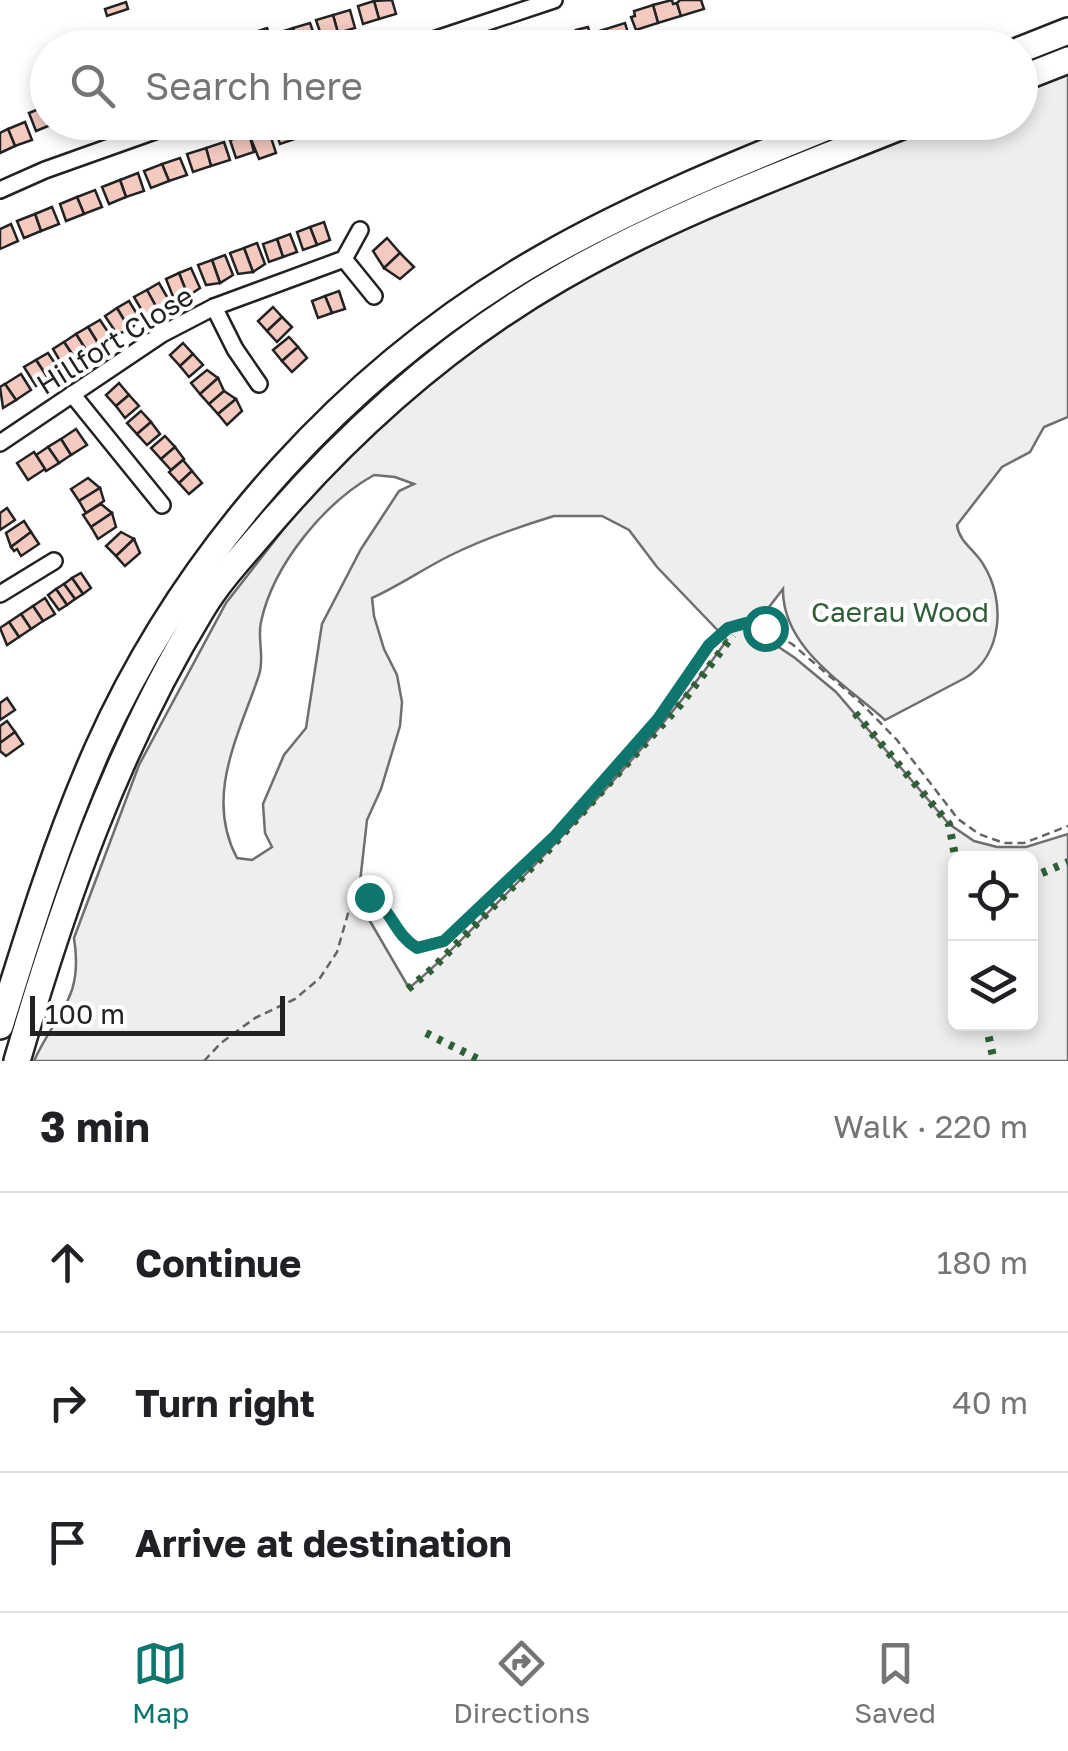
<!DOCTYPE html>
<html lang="en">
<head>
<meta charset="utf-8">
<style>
  body { margin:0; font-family:"Golos Text",sans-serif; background:#f6f6f6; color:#202124 }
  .controls { position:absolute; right:30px; bottom:30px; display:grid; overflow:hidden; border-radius:15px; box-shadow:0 5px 15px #0003 }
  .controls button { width:90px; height:90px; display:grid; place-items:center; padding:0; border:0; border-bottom:2px solid #e0e0e0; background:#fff; color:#202124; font:50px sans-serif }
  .scale { position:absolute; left:30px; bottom:25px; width:255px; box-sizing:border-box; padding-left:10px; border:5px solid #222; border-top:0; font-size:28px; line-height:35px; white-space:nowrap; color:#222; -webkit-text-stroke:8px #fff; paint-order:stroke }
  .stop { position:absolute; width:30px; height:30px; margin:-22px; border:8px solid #0f766e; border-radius:50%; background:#fff }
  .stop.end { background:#0f766e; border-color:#fff; box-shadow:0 2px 10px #0008 }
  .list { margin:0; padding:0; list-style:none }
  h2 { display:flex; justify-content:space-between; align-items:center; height:130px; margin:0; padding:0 40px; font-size:42px }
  h2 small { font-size:32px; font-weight:400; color:#757577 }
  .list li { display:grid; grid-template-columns:65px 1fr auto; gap:30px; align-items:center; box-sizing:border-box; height:140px; padding:0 40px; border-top:2px solid #e0e0e0 }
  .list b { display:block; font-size:38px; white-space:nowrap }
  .list em { font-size:32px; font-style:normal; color:#757577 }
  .icon { flex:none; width:55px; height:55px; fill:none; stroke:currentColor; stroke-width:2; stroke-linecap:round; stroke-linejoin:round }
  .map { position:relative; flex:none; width:1068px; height:1061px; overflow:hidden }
  .search { position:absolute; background:#fff; box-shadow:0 5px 15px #0003; left:30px; right:30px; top:30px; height:110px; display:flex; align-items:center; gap:25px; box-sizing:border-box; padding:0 35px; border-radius:55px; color:#757577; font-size:38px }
  .sheet { height:550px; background:#fff }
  nav { display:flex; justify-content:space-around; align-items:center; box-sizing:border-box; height:140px; border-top:2px solid #e0e0e0; background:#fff; font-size:28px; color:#757577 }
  nav a { display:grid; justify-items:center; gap:5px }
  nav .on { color:#0f766e }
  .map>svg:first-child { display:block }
</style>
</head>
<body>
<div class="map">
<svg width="1068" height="1061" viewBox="0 0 1068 1061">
  <rect width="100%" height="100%" fill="#fff"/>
  <path fill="#eee" stroke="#6f6f6f" stroke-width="2.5" fill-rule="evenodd" d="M 1068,70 L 1068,417 L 1044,427 L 1030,452 L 1002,467 L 957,525 C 959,542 975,550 983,564 C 1006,600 1003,655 965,678 L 885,720 C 845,684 782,648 783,589 L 752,629 L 795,658 L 836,692 L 949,824 L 974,841 L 997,847 L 1026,847 L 1068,834 L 1068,1061 L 34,1061 C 56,1012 84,1000 74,938 L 139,765 L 226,603 L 328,472 L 419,389 L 561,289 L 726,208 L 938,123 L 1020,122 L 1021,89 ZM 374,475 L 395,477 L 414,484 L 399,491 L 361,549 L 322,624 L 306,728 L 284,755 L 263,804 L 265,833 L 272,847 L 252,860 L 237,858 C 204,796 239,735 259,675 C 265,657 257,639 261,622 C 273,565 324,503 374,475 ZM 554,516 L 602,516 L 629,530 L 657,567 L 727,640 C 665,727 592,806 518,882 C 482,918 448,956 409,988 L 360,904 L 359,891 L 367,820 L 381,789 L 400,726 L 402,702 L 397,675 L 384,649 L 374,616 L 372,598 C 399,586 423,569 449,556 C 483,539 518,527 554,516 ZM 956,858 L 1030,858 L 1030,1024 L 956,1024 Z"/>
  <g fill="#f3c9c0" stroke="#222" stroke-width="2.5">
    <polygon points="392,0 396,14 379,19 374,1"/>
    <polygon points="672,0 673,4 677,3 681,16 658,23 653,5"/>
    <polygon points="680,0 701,0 704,9 681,16 677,3"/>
    <polygon points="374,1 379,19 363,24 358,6"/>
    <polygon points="126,2 128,9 107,16 105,9"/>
    <polygon points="653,5 658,23 636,30 631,17 635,16 634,11"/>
    <polygon points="350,10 355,28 338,33 333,15"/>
    <polygon points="333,15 338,33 322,38 316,20"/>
    <polygon points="310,23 316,40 298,46 293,28"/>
    <polygon points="625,23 631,43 616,48 547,48 578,38 576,30 588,27 590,34"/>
    <polygon points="267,28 273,47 253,48 249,34"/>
    <polygon points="293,28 298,46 281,48 277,33"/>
    <polygon points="249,34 253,48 234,48 231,39"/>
    <polygon points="46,106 48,122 53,124 36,131 29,113"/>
    <polygon points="25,122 32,140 15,146 8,129"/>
    <polygon points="286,122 293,122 298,138 280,144 274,126"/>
    <polygon points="293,122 314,122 317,132 298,138"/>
    <polygon points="268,128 276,153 259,159 249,134"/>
    <polygon points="8,129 15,146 0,153 0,133"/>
    <polygon points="249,134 254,152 236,158 230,140"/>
    <polygon points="224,142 230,160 211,166 206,148"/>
    <polygon points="206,148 211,166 193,172 187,154"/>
    <polygon points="180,158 187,175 169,181 162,164"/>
    <polygon points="162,164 169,181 151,188 144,171"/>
    <polygon points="138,173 144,191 126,197 120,180"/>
    <polygon points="120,180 126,197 109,204 102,187"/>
    <polygon points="95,190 102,207 84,214 77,197"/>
    <polygon points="77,197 84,214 66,221 60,204"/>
    <polygon points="52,207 59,224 41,231 35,214"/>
    <polygon points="35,214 41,231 24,238 17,221"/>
    <polygon points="324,222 330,240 317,245 310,227"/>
    <polygon points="11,224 18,241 0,249 0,229"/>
    <polygon points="310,227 317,245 303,250 297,232"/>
    <polygon points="290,234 297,252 283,257 277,239"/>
    <polygon points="387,238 400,253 384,268 373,251"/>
    <polygon points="277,239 283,257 269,262 263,244"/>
    <polygon points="257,243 265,264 253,272 244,248"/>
    <polygon points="244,248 253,272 238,274 230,253"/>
    <polygon points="400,253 414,267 400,279 384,268"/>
    <polygon points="225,255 233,275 220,283 212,260"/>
    <polygon points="212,260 220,283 206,285 198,265"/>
    <polygon points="191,268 200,288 188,296 179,273"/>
    <polygon points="179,273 188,296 174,299 166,279"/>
    <polygon points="159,283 170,302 159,312 147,290"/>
    <polygon points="147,290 159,312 145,316 134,297"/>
    <polygon points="339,291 345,309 332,313 325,296"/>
    <polygon points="325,296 332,313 318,318 312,301"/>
    <polygon points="129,301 140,319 130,330 117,308"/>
    <polygon points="273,307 282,317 267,331 258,321"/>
    <polygon points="117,308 130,330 117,334 105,316"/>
    <polygon points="282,317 292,327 277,342 267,331"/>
    <polygon points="100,320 112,338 101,348 88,327"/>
    <polygon points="88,327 101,348 88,353 76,334"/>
    <polygon points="76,334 88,353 78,363 64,342"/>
    <polygon points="289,337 298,347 282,361 273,350"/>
    <polygon points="64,342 78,363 64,368 53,349"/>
    <polygon points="183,343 193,354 180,366 170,355"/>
    <polygon points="298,347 307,358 292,372 282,361"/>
    <polygon points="48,353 60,371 50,381 36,360"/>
    <polygon points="193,354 203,365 189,377 180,366"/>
    <polygon points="36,360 50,381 36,386 24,367"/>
    <polygon points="207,370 218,378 200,394 191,383"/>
    <polygon points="21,374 31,390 16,400 5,384"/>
    <polygon points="218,378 224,391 209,404 200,394"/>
    <polygon points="119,383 129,395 116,406 106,395"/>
    <polygon points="5,384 16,400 3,408 0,387"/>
    <polygon points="224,391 236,399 218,414 209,404"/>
    <polygon points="129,395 139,406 125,418 116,406"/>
    <polygon points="236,399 242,411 227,425 218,414"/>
    <polygon points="141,411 151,422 137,434 127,423"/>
    <polygon points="151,422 160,434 147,445 137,434"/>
    <polygon points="76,429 87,445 71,455 61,439"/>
    <polygon points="165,436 175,447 161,459 151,448"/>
    <polygon points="61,439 71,455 59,463 48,447"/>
    <polygon points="48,447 59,463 46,471 36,455"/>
    <polygon points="175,447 184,459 171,470 161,459"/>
    <polygon points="34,452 45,469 28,480 17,463"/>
    <polygon points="183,460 192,471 179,483 169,472"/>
    <polygon points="192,471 202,483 189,494 179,483"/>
    <polygon points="88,478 100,488 79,501 71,489"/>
    <polygon points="100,488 104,501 86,513 79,501"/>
    <polygon points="101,504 112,513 91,527 83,515"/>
    <polygon points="7,508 15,520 0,530 0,513"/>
    <polygon points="112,513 116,527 98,539 91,527"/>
    <polygon points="24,521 31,532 11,547 6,533"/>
    <polygon points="31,532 39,544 21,556 17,549 14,551 11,547"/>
    <polygon points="121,532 134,539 116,556 106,546"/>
    <polygon points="134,539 140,553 125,566 116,556"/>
    <polygon points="81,573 91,588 83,594 72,578"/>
    <polygon points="72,578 83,594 75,599 64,584"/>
    <polygon points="64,584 75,599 67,605 56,589"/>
    <polygon points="56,589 67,605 59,610 48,595"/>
    <polygon points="45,598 55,614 43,621 33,606"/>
    <polygon points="33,606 43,621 31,629 21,614"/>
    <polygon points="21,614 31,629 19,637 9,622"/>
    <polygon points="9,622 19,637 7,645 0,628"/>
    <polygon points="7,698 15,710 0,720 0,703"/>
    <polygon points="7,721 15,732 0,743 0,726"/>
    <polygon points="15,732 23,744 6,756 0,751 0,743"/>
  </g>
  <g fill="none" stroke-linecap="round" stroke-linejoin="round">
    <g stroke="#222" stroke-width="20">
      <g id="minor">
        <polyline points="409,48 554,0"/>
        <polyline points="0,190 45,170 180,122"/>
        <polyline points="344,259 374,296"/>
        <polyline points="214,307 235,349 259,384"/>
        <polyline points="72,394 162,505"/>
        <polyline points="0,443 162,334 214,307 344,259 360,230"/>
        <polyline points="0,594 54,561"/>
      </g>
    </g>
    <g stroke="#222" stroke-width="30">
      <g id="primary">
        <polyline points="1020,50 1068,31"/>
        <polyline points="1020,79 1068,60"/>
        <path d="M 0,1026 C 29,932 58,838 98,748 C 189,545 351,367 544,257 C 639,203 739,163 840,122"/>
        <path d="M 17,1061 C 63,903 116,750 202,609 C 220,579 246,552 268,526 C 352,428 447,343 560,278 C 671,214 793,170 912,122"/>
      </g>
    </g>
    <path stroke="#646464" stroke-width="2.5" stroke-dasharray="8 5" stroke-linecap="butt" d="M 204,1061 L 221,1043 L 255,1018 L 295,999 L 320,978 L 337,952 L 349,910 L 369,897 C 394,911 392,932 417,949 L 444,941 L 501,890 L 555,836 L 658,719 L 709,645 L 728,628 L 746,623 L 765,628 L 792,644 L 861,703 L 897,740 L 958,819 L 979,834 L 1004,843 L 1024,843 L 1068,826"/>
    <use href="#minor" stroke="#fff" stroke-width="15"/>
    <use href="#primary" stroke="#fff" stroke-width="25"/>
    <g stroke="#2f5e38" stroke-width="8" stroke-dasharray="5 8" stroke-linecap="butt">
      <polyline points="855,713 949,824 956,861"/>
      <polyline points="1030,878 1068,862"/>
      <polyline points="408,989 432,969 543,856 681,704 733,635"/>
      <polyline points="986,1024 994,1061"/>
      <polyline points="426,1033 482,1061"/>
    </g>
  </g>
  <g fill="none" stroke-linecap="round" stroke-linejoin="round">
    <path stroke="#0f766e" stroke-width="12" d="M 369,897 C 394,911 392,932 417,948 L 444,941 L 555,836 L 658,719 L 709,645 L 728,628 L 746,623 L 765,628"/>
  </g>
  <g text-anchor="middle" stroke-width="8" stroke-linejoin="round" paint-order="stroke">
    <g font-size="28" fill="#222" stroke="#fff">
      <text transform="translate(115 340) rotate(-32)" y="10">Hillfort Close</text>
    </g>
    <g font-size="28" fill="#2f5e38" stroke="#fff">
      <text x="900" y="622">Caerau Wood</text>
    </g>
  </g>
</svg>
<div class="controls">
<button><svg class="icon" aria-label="locate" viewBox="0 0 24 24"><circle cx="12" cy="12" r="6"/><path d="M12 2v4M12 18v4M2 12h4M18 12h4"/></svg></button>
<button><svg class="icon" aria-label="layers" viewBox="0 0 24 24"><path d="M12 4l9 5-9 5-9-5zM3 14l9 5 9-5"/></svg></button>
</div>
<div class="scale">100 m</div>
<div class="stop" style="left:765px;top:628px"></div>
<div class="stop end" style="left:369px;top:897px"></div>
<div class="search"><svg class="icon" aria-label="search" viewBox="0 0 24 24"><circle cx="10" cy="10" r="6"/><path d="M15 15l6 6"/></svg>Search here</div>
</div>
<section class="sheet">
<h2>3 min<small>Walk · 220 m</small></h2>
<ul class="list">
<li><svg class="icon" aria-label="ahead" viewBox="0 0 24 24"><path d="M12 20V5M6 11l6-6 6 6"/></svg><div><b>Continue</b></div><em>180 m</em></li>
<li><svg class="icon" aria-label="right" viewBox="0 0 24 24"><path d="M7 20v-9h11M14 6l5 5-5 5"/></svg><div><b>Turn right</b></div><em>40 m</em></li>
<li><svg class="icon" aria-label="arrive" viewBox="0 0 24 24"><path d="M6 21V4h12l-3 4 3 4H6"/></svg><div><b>Arrive at destination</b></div></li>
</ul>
</section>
<nav>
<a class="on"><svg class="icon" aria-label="map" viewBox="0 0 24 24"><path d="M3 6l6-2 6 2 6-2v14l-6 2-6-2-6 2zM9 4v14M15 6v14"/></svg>Map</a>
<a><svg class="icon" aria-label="directions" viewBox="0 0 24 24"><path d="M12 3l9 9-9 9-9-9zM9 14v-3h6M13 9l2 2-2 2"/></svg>Directions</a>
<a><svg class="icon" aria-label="saved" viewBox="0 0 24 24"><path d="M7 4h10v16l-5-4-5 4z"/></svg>Saved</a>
</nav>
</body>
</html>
